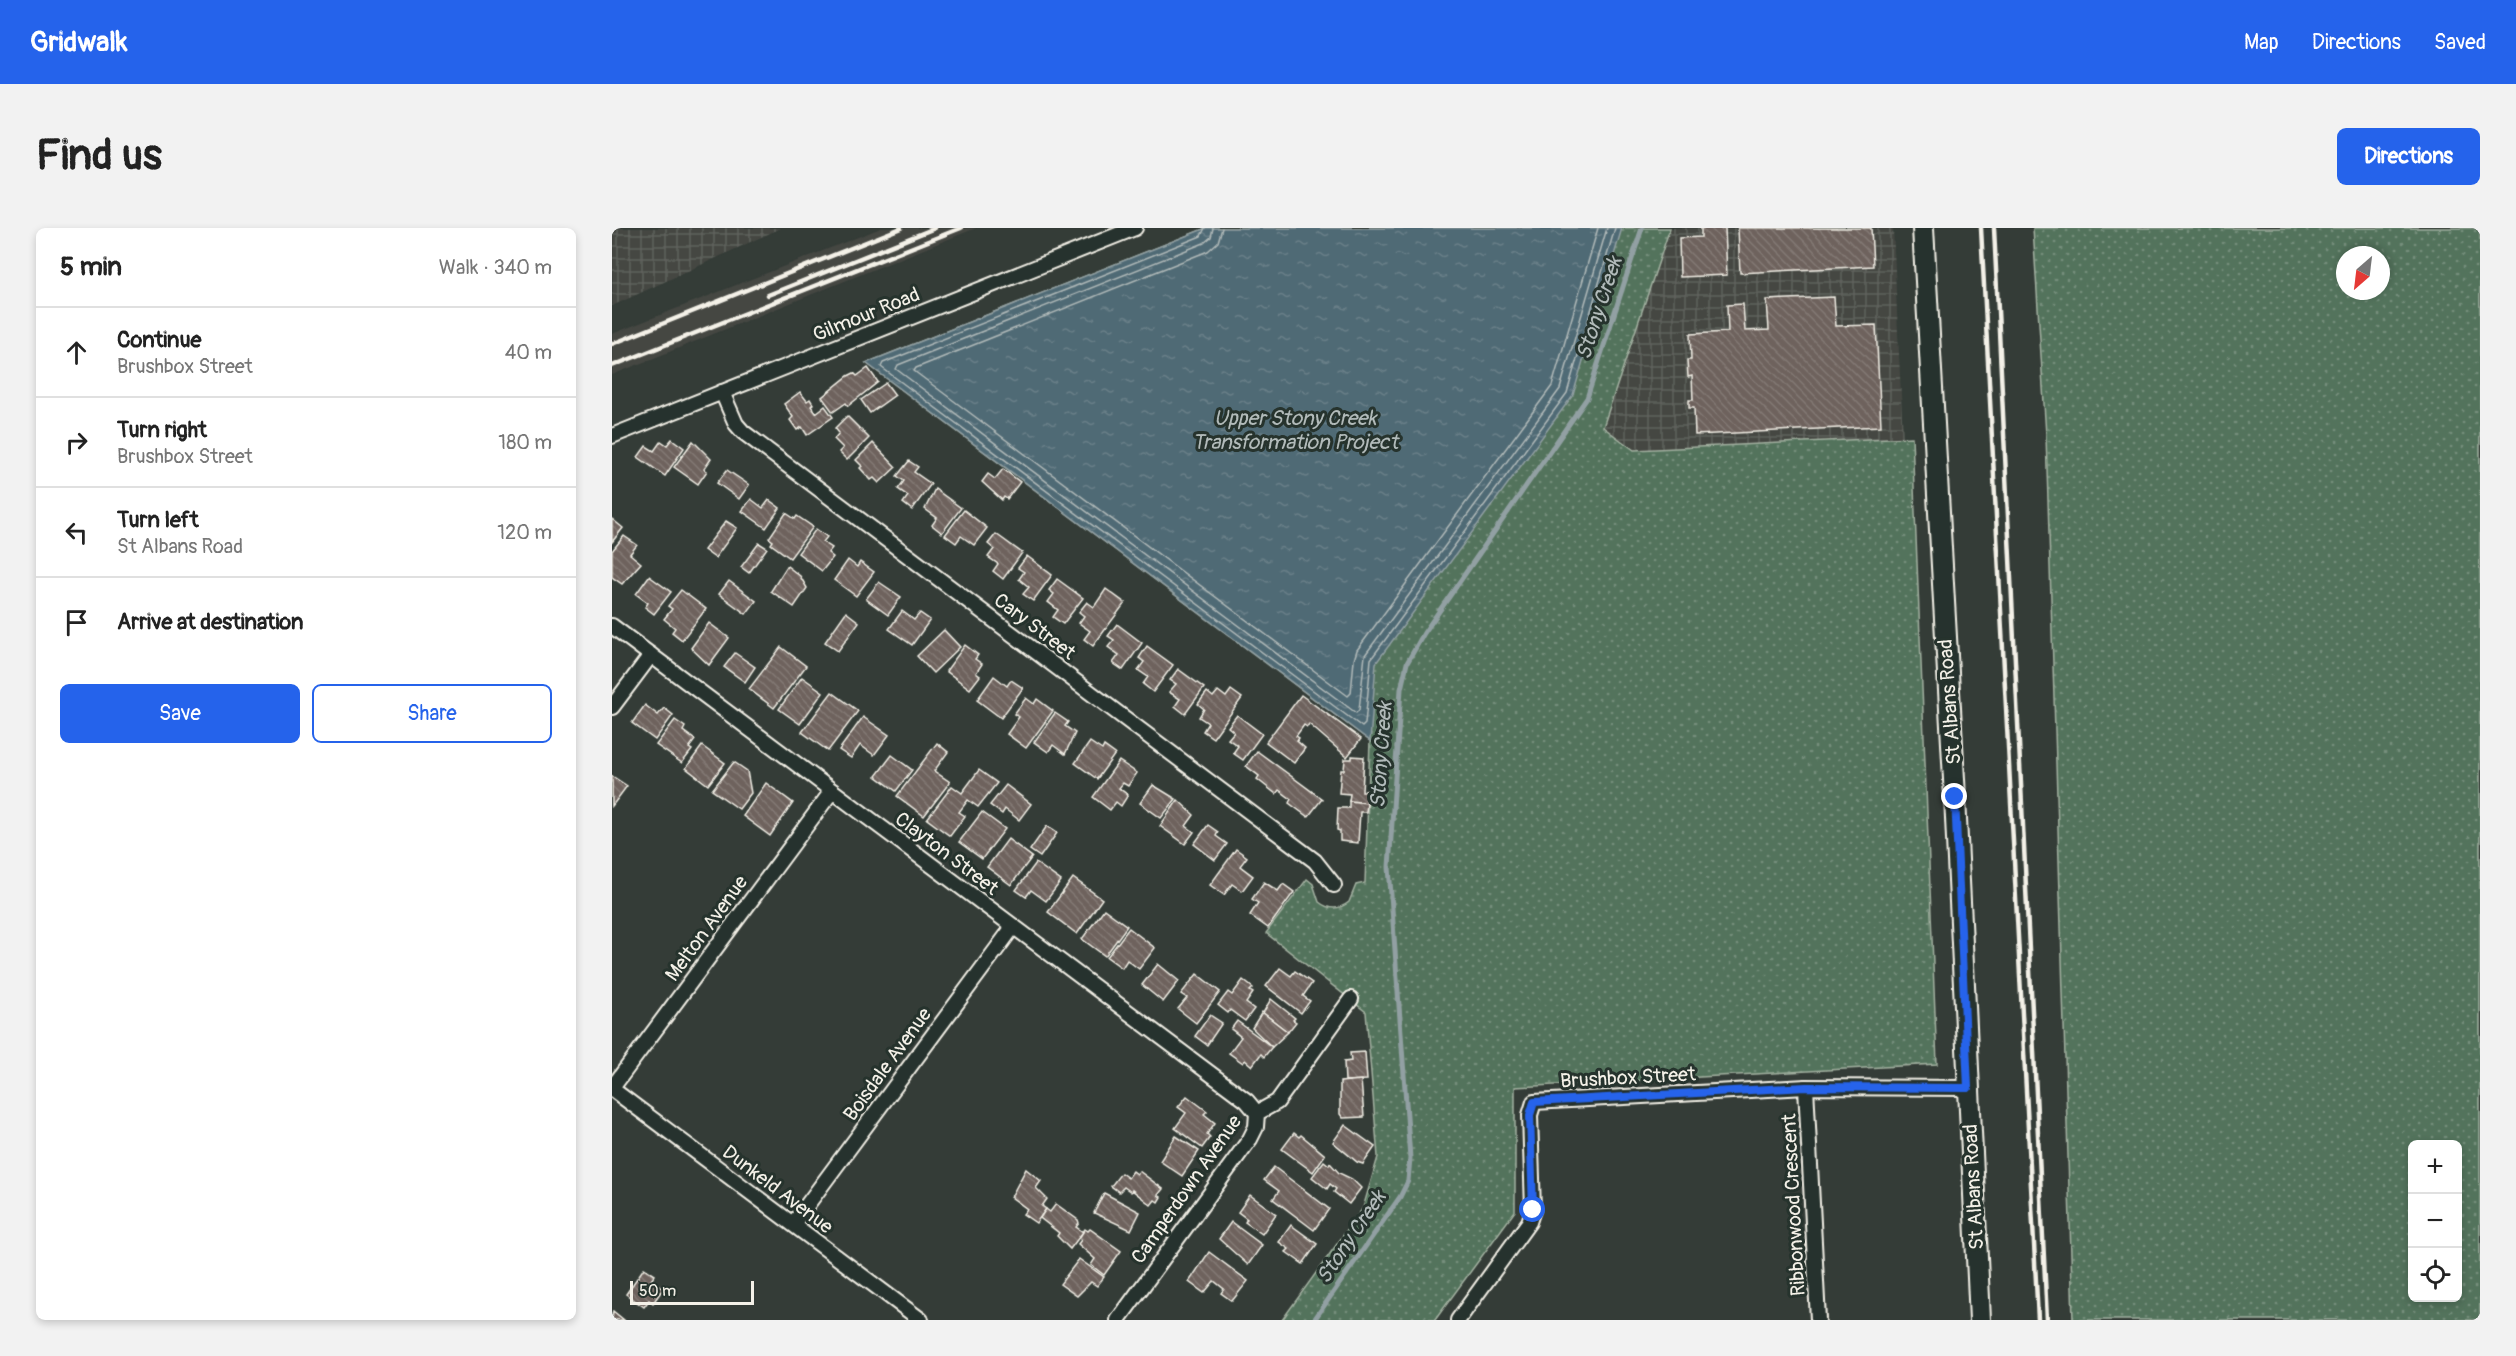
<!DOCTYPE html>
<html lang="en">
<head>
<meta charset="utf-8">
<style>
  body { margin:0; font-family:Pangolin,sans-serif; background:#f2f2f2; color:#222 }
  .controls { position:absolute; right:18px; bottom:18px; display:grid; overflow:hidden; border-radius:9px; box-shadow:0 3px 9px #0003 }
  .controls button { width:54px; height:54px; display:grid; place-items:center; padding:0; border:0; border-bottom:2px solid #e0e0e0; background:#fff; color:#222; font:30px sans-serif }
  .compass { position:absolute; left:1724px; top:18px; width:54px; height:54px; border-radius:50%; background:#fff; box-shadow:0 3px 9px #0003; rotate:208deg }
  .scale { position:absolute; left:18px; bottom:15px; width:124px; box-sizing:border-box; padding-left:6px; border:3px solid #f4f1e8; border-top:0; font-size:16px; line-height:21px; white-space:nowrap; color:#f4f1e8; -webkit-text-stroke:4px #26332d; paint-order:stroke }
  .stop { position:absolute; width:18px; height:18px; margin:-14px; border:4px solid #2563eb; border-radius:50%; background:#fff }
  .stop.end { background:#2563eb; border-color:#fff; box-shadow:0 2px 6px #0008 }
  .list { margin:0; padding:0; list-style:none }
  h2 { display:flex; justify-content:space-between; align-items:center; height:78px; margin:0; padding:0 24px; font-size:26px }
  h2 small { font-size:20px; font-weight:400; color:#767676 }
  .list li { display:grid; grid-template-columns:39px 1fr auto; gap:18px; align-items:center; box-sizing:border-box; height:90px; padding:0 24px; border-top:2px solid #e0e0e0 }
  .list b { display:block; font-size:22px; white-space:nowrap }
  .list p { margin:0; font-size:20px; white-space:nowrap; color:#767676 }
  .list em { font-size:20px; font-style:normal; color:#767676 }
  .actions { display:flex; gap:12px; padding:18px 24px }
  .actions a { flex:1; padding:14px 0; border:2px solid #2563eb; border-radius:9px; text-align:center; font-size:21px; color:#2563eb }
  .actions .main { background:#2563eb; color:#fff }
  .icon { flex:none; width:33px; height:33px; fill:none; stroke:currentColor; stroke-width:2; stroke-linecap:round; stroke-linejoin:round }
  .map { position:relative; flex:none; width:1868px; height:1092px; overflow:hidden; border-radius:9px }
  header { display:flex; align-items:center; gap:36px; box-sizing:border-box; height:84px; padding:0 30px; background:#2563eb; color:#fff }
  header strong { font-size:28px }
  nav { display:flex; gap:33px; margin-inline-start:auto; font-size:21px }
  .intro { display:flex; align-items:center; justify-content:space-between; box-sizing:border-box; height:144px; padding:0 36px }
  h1 { margin:0; font-size:42px }
  .button { padding:15px 27px; border-radius:9px; background:#2563eb; color:#fff; font-size:21px; font-weight:700 }
  main { display:flex; gap:36px; padding:0 36px }
  aside { flex:1; background:#fff; border-radius:9px; box-shadow:0 3px 9px #0003 }
  .map>svg:first-child { display:block }
</style>
</head>
<body>
<header>
<strong>Gridwalk</strong>
<nav><a>Map</a><a>Directions</a><a>Saved</a></nav>
</header>
<div class="intro"><h1>Find us</h1><a class="button">Directions</a></div>
<main>
<aside>
<h2>5 min<small>Walk · 340 m</small></h2>
<ul class="list">
<li><svg class="icon" aria-label="ahead" viewBox="0 0 24 24"><path d="M12 20V5M6 11l6-6 6 6"/></svg><div><b>Continue</b><p>Brushbox Street</p></div><em>40 m</em></li>
<li><svg class="icon" aria-label="right" viewBox="0 0 24 24"><path d="M7 20v-9h11M14 6l5 5-5 5"/></svg><div><b>Turn right</b><p>Brushbox Street</p></div><em>180 m</em></li>
<li><svg class="icon" aria-label="left" viewBox="0 0 24 24"><path d="M17 20v-9H6M10 6l-5 5 5 5"/></svg><div><b>Turn left</b><p>St Albans Road</p></div><em>120 m</em></li>
<li><svg class="icon" aria-label="arrive" viewBox="0 0 24 24"><path d="M6 21V4h12l-3 4 3 4H6"/></svg><div><b>Arrive at destination</b></div></li>
</ul>
<div class="actions"><a class="main">Save</a><a>Share</a></div>
</aside>
<div class="map">
<svg width="1868" height="1092" viewBox="0 0 1868 1092">
  <defs>
    <pattern id="industrial-grid" width="8" height="8" patternUnits="userSpaceOnUse" patternTransform="scale(1.5)"><rect width="8" height="8" fill="#454742"/><path d="M0 4h8M4 0v8" fill="none" stroke="#60625d"/></pattern>
    <pattern id="grass-dots" width="8" height="8" patternUnits="userSpaceOnUse" patternTransform="scale(1.5)"><rect width="8" height="8" fill="#53735c"/><path d="M2 2h.1M6 6h.1" fill="none" stroke="#758e7b" stroke-width="1.8" stroke-linecap="round"/></pattern>
    <pattern id="water-ripples" width="26" height="14" patternUnits="userSpaceOnUse" patternTransform="scale(1.5)"><rect width="26" height="14" fill="#506a75"/><path d="M2 4q2-2 4 0t4 0M15 11q2-2 4 0t4 0" fill="none" stroke="#6a8089"/></pattern>
    <pattern id="building-back-hatch" width="6" height="6" patternUnits="userSpaceOnUse" patternTransform="scale(1.5)"><rect width="6" height="6" fill="#6e625d"/><path d="M-1 5l2 2M0 0l6 6M5-1l2 2" fill="none" stroke="#837974"/></pattern>
  </defs>
  <rect width="100%" height="100%" fill="#343c37"/>
  <filter id="ink" filterUnits="userSpaceOnUse"><feTurbulence type="fractalNoise" baseFrequency=".0167" numOctaves="2"/><feDisplacementMap in="SourceGraphic" scale="12" xChannelSelector="R" yChannelSelector="G"/><feConvolveMatrix kernelMatrix="1 2 1 2 8 2 1 2 1" color-interpolation-filters="sRGB"/></filter>
  <g filter="url(#ink)">
    <polygon fill="#454742" points="269,0 364,0 0,147 0,106"/>
    <g fill="url(#industrial-grid)">
      <polygon points="0,0 169,0 0,78"/>
      <polygon points="1058,0 1281,0 1291,210 1022,222 990,199"/>
    </g>
    <g fill="url(#grass-dots)" stroke="#a4b2a2" stroke-width="1.5" fill-rule="evenodd">
      <path d="M 594,0 L 1058,0 L 991,199 L 1022,222 L 1300,209 L 1325,836 L 903,859 L 903,983 L 823,1092 L 670,1092 L 751,980 L 766,929 L 754,784 L 654,705 L 695,651 L 701,656 L 707,674 C 717,682 727,682 737,674 L 744,657 L 753,655 L 758,513 L 254,135 Z"/>
      <path d="M 1421,0 L 1868,0 L 1868,1092 L 1461,1092 L 1434,207 ZM 1733,27 L 1769,27 L 1769,63 L 1733,63 ZM 1846,916 L 1846,1070 L 1800,1070 L 1800,916 Z"/>
    </g>
    <polygon fill="url(#water-ripples)" stroke="#92a0a3" stroke-width="1.5" points="594,0 1010,0 961,167 764,435 758,513 254,135"/>
    <g fill="none" stroke-linecap="round" stroke-linejoin="round">
      <g stroke="#b2bbba" stroke-width="1.5">
        <polyline points="593,0 589,8 271,135 269,139 750,499 753,496 759,431 955,165 1003,0"/>
        <polyline points="601,0 599,9 592,15 286,137 284,141 744,485 747,482 753,427 948,161 995,0"/>
        <polyline points="610,0 606,14 596,23 304,140 302,143 736,468 739,465 742,432 745,422 940,158 986,0"/>
      </g>
      <polyline stroke="#92a0a3" stroke-width="5" points="702,1092 788,969 796,953 798,930 777,639 789,461 795,435 812,405 975,170 1030,0"/>
    </g>
    <g fill="url(#building-back-hatch)" stroke="#f4f1e8" stroke-width="1.5">
      <polygon points="1089,0 1113,0 1115,47 1068,49 1067,10 1089,9"/>
      <polygon points="1126,0 1259,0 1261,38 1128,45"/>
      <polygon points="1222,69 1224,98 1264,97 1269,198 1083,207 1082,180 1077,180 1077,172 1081,172 1080,148 1076,149 1075,132 1079,132 1078,106 1116,104 1115,77 1131,76 1133,103 1157,102 1155,72"/>
      <polygon points="256,140 266,154 236,178 234,175 221,184 210,169 236,148 242,145 245,148"/>
      <polygon points="274,155 283,167 258,185 249,172"/>
      <polygon points="188,164 195,173 198,171 201,176 199,178 204,185 213,178 221,189 195,207 190,199 185,202 178,192 181,189 172,176"/>
      <polygon points="235,188 257,210 235,232 227,224 231,220 222,211 227,205 223,200"/>
      <polygon points="60,211 72,220 53,248 26,229 34,218 42,223 49,213 55,217"/>
      <polygon points="81,213 99,231 92,241 95,243 86,256 62,239"/>
      <polygon points="261,215 284,239 267,255 262,250 259,252 248,240 250,238 244,232"/>
      <polygon points="297,233 306,239 302,244 319,256 300,282 291,275 296,268 286,261 292,253 285,248"/>
      <polygon points="391,241 408,254 395,271 392,269 390,272 370,254 376,246 383,251"/>
      <polygon points="115,242 137,257 127,271 105,255"/>
      <polygon points="323,261 349,280 330,305 320,297 325,290 313,281"/>
      <polygon points="139,271 151,280 157,272 168,280 154,300 130,283"/>
      <polygon points="352,282 375,300 362,317 349,308 344,315 333,307"/>
      <polygon points="174,285 183,291 185,288 201,299 178,330 159,316 161,313 157,310"/>
      <polygon points="0,291 11,300 0,314"/>
      <polygon points="114,293 125,300 103,330 92,322"/>
      <polygon points="204,301 215,309 211,314 220,320 216,325 221,329 210,343 186,325"/>
      <polygon points="384,306 410,325 391,351 381,343 386,336 376,329 382,321 376,316"/>
      <polygon points="12,308 25,317 18,326 29,335 10,356 0,349 0,323"/>
      <polygon points="147,315 155,320 137,345 129,339"/>
      <polygon points="415,328 440,347 421,373 411,366 417,359 407,351 412,344 406,340"/>
      <polygon points="236,332 245,339 248,334 262,344 244,368 222,352"/>
      <polygon points="175,338 188,348 195,360 182,379 159,363"/>
      <polygon points="37,348 59,364 42,386 33,379 36,375 24,366"/>
      <polygon points="445,351 471,370 451,396 441,389 446,382 436,374 442,366 437,362"/>
      <polygon points="117,353 144,373 134,386 107,366"/>
      <polygon points="267,354 289,369 276,387 254,371"/>
      <polygon points="494,361 513,375 481,418 472,411 478,403 467,395 472,388 467,384 475,374 482,379"/>
      <polygon points="69,362 94,381 70,412 60,404 63,400 52,391 60,381 56,378"/>
      <polygon points="290,383 302,392 308,385 318,392 300,417 277,401"/>
      <polygon points="234,384 247,394 226,423 213,414"/>
      <polygon points="97,395 117,410 97,437 79,420"/>
      <polygon points="505,396 530,415 511,442 501,435 507,427 496,419 502,412 496,408"/>
      <polygon points="332,402 348,419 321,445 305,428"/>
      <polygon points="353,417 366,427 363,431 370,436 364,445 368,448 358,461 334,443"/>
      <polygon points="535,418 561,437 541,464 531,456 536,449 526,442 532,434 527,430"/>
      <polygon points="169,419 194,438 162,480 137,461"/>
      <polygon points="123,425 143,439 133,454 112,439"/>
      <polygon points="566,441 592,460 573,486 563,478 568,471 557,464 564,456 558,452"/>
      <polygon points="382,448 395,458 399,452 411,460 389,490 365,472"/>
      <polygon points="190,449 211,464 188,496 167,481"/>
      <polygon points="619,462 630,470 601,510 591,503 596,495 587,489 592,481 586,476 595,464 601,469 606,463 614,469"/>
      <polygon points="220,464 246,483 216,523 190,504"/>
      <polygon points="689,467 749,511 735,529 697,496 695,499 692,497 684,508 687,510 685,513 693,520 682,535 654,514"/>
      <polygon points="414,470 422,476 425,471 441,483 414,520 395,506 407,489 402,486"/>
      <polygon points="33,477 46,487 52,480 61,487 43,512 20,495"/>
      <polygon points="443,485 456,494 453,498 463,505 453,526 441,517 436,524 422,514"/>
      <polygon points="625,487 650,506 631,532 621,525 626,518 616,511 622,504 616,499"/>
      <polygon points="251,489 277,507 262,527 248,517 239,530 227,522"/>
      <polygon points="63,492 73,499 71,503 83,512 77,520 80,522 70,535 44,517"/>
      <polygon points="478,514 490,522 492,518 503,526 485,551 463,535"/>
      <polygon points="325,515 336,524 322,543 338,554 312,588 285,568"/>
      <polygon points="90,518 113,535 96,557 74,540"/>
      <polygon points="645,523 710,571 696,589 677,575 679,571 667,562 664,566 645,551 647,548 634,538"/>
      <polygon points="280,527 300,542 284,563 264,548"/>
      <polygon points="740,528 752,529 750,563 755,563 755,575 737,573 738,566 727,565 729,542 732,542 733,531 740,531"/>
      <polygon points="507,533 525,545 516,558 511,555 507,560 516,567 509,578 504,574 498,582 481,569"/>
      <polygon points="122,534 135,543 139,565 127,581 100,562"/>
      <polygon points="367,542 385,555 366,579 356,572 347,584 353,588 338,608 315,591 340,558 350,565"/>
      <polygon points="0,548 15,558 0,578"/>
      <polygon points="154,555 181,575 158,608 131,588"/>
      <polygon points="394,557 419,576 407,592 393,581 390,586 378,577"/>
      <polygon points="541,557 564,571 549,590 528,575"/>
      <polygon points="566,572 582,587 574,598 582,604 573,616 548,598"/>
      <polygon points="737,573 755,575 754,584 748,584 746,615 728,613 728,603 725,602 726,580 737,580"/>
      <polygon points="370,584 393,601 370,631 347,614"/>
      <polygon points="596,597 606,604 604,608 615,616 603,632 582,616"/>
      <polygon points="435,598 445,605 428,629 418,622"/>
      <polygon points="396,611 420,629 399,657 375,639"/>
      <polygon points="624,621 635,629 628,638 641,648 630,663 620,656 612,667 598,657"/>
      <polygon points="424,635 449,653 434,673 419,662 414,669 404,662"/>
      <polygon points="461,650 490,671 465,706 436,684"/>
      <polygon points="652,654 666,663 671,656 682,664 656,700 638,687 646,675 640,671"/>
      <polygon points="492,681 515,698 493,728 470,711"/>
      <polygon points="517,700 543,720 527,741 515,732 510,740 495,729"/>
      <polygon points="546,736 567,753 551,774 530,757"/>
      <polygon points="668,740 679,748 683,743 700,755 691,768 698,773 689,785 654,758"/>
      <polygon points="585,746 608,764 584,795 566,781 575,770 569,766"/>
      <polygon points="631,752 641,760 638,763 641,765 634,775 642,781 633,793 618,782 616,785 606,777 616,764 620,767"/>
      <polygon points="659,771 683,790 681,792 684,794 676,804 651,785"/>
      <polygon points="650,784 676,804 660,819 640,800"/>
      <polygon points="598,787 610,795 595,817 583,808"/>
      <polygon points="625,793 660,819 652,829 649,826 640,838 633,832 631,835 617,825 629,809 619,801"/>
      <polygon points="753,824 755,852 733,853 732,834 739,833 738,825"/>
      <polygon points="749,852 752,889 731,890 728,886 728,854"/>
      <polygon points="575,868 595,883 592,886 603,895 595,906 598,909 590,920 563,900 574,885 566,879"/>
      <polygon points="733,897 763,919 751,936 745,934 721,914"/>
      <polygon points="682,905 687,909 689,907 713,927 701,944 670,921"/>
      <polygon points="564,908 587,923 570,948 548,933"/>
      <polygon points="712,933 717,937 718,935 727,945 740,951 749,960 737,976 722,964 724,961 718,956 715,961 700,949"/>
      <polygon points="662,939 717,981 702,1002 661,971 667,963 652,952"/>
      <polygon points="414,941 429,953 424,960 435,971 430,978 434,981 424,995 411,986 415,981 399,969"/>
      <polygon points="521,943 525,946 527,943 551,961 546,967 549,969 546,974 543,972 539,977 520,962 519,964 512,959 507,964 499,958 509,945 516,950"/>
      <polygon points="492,965 528,984 519,1002 482,985"/>
      <polygon points="638,967 664,986 650,1006 633,994 635,991 626,984"/>
      <polygon points="444,976 466,992 467,995 464,999 471,1004 458,1021 445,1008 447,1005 428,990 434,981 438,984"/>
      <polygon points="619,994 650,1017 636,1037 607,1011"/>
      <polygon points="679,997 705,1016 691,1036 674,1024 677,1021 667,1014"/>
      <polygon points="473,1001 476,1003 478,1001 509,1023 492,1047 479,1037 483,1031 466,1016 469,1012 467,1010"/>
      <polygon points="597,1024 636,1053 620,1073 609,1065 612,1061 602,1053 592,1065 577,1054"/>
      <polygon points="467,1031 492,1049 485,1058 479,1054 465,1068 448,1056"/>
      <polygon points="32,1040 43,1047 39,1052 51,1061 41,1075 37,1072 32,1079 14,1066"/>
      <polygon points="1,1083 12,1092 0,1092"/>
    </g>
    <g fill="none" stroke-linecap="round" stroke-linejoin="round">
      <g stroke="#f4f1e8" stroke-width="18">
        <g id="minor">
          <polyline points="110,164 124,196 131,204 703,633 722,657"/>
          <polyline points="0,208 523,0"/>
          <polyline points="0,398 635,873 645,885"/>
          <polyline points="0,479 39,427"/>
          <polyline points="1194,859 1206,1092"/>
          <polyline points="0,860 220,563"/>
          <polyline points="0,861 309,1092"/>
          <polyline points="181,996 401,699"/>
          <polyline points="506,1092 638,911 644,899 645,885 665,874 739,771"/>
          <polyline points="846,1092 917,994 921,982 918,887 922,874 1194,859 1356,860"/>
        </g>
      </g>
      <g stroke="#f4f1e8" stroke-width="24">
        <polyline id="secondary" points="1311,0 1343,569 1368,1092"/>
      </g>
      <use href="#minor" stroke="#26332d" stroke-width="14"/>
      <use href="#secondary" stroke="#26332d" stroke-width="20"/>
      <g stroke="#f4f1e8" stroke-width="4.5">
        <polyline points="1369,0 1426,1092"/>
        <polyline points="1382,0 1435,1092"/>
        <polyline points="156,67 323,0"/>
        <polyline points="0,116 289,0"/>
        <polyline points="0,138 349,0"/>
      </g>
    </g>
  </g>
  <g fill="none" stroke-linecap="round" stroke-linejoin="round" filter="url(#ink)">
    <polyline stroke="#2563eb" stroke-width="8" points="921,982 918,887 922,874 1194,859 1356,860 1343,569"/>
  </g>
  <g text-anchor="middle" stroke-width="6" stroke-linejoin="round" paint-order="stroke">
    <g font-size="20" fill="#f4f1e8" stroke="#26332d">
      <text transform="translate(254 86) rotate(-22)" y="7">Gilmour Road</text>
      <text transform="translate(423 398) rotate(37)" y="7">Cary Street</text>
      <text transform="translate(1337 474) rotate(-94)" y="7">St Albans Road</text>
      <text transform="translate(335 625) rotate(37)" y="7">Clayton Street</text>
      <text transform="translate(94 700) rotate(-54)" y="7">Melton Avenue</text>
      <text transform="translate(275 836) rotate(-54)" y="7">Boisdale Avenue</text>
      <text transform="translate(1016 849) rotate(-3)" y="7">Brushbox Street</text>
      <text transform="translate(1361 959) rotate(-93)" y="7">St Albans Road</text>
      <text transform="translate(166 961) rotate(37)" y="7">Dunkeld Avenue</text>
      <text transform="translate(574 961) rotate(-55)" y="7">Camperdown Avenue</text>
      <text transform="translate(1181 977) rotate(-93)" y="7">Ribbonwood Crescent</text>
    </g>
    <g font-size="21" font-style="italic" fill="#b2bbba" stroke="#26332d">
      <text transform="translate(987 80) rotate(-72)" y="7">Stony Creek</text>
      <text x="683" y="197">Upper Stony Creek<tspan x="683" dy="24">Transformation Project</tspan></text>
      <text transform="translate(769 527) rotate(-86)" y="7">Stony Creek</text>
      <text transform="translate(739 1009) rotate(-56)" y="7">Stony Creek</text>
    </g>
  </g>
</svg>
<div class="controls">
<button>+</button>
<button>−</button>
<button><svg class="icon" aria-label="locate" viewBox="0 0 24 24"><circle cx="12" cy="12" r="6"/><path d="M12 2v4M12 18v4M2 12h4M18 12h4"/></svg></button>
</div>
<svg class="compass" viewBox="-18 -18 36 36"><path d="M0-13l5 13h-10z" fill="#e53935"/><path d="M0 13l5-13h-10z" fill="#767676"/></svg>
<div class="scale">50 m</div>
<div class="stop" style="left:921px;top:982px"></div>
<div class="stop end" style="left:1343px;top:569px"></div>
</div>
</main>
</body>
</html>
